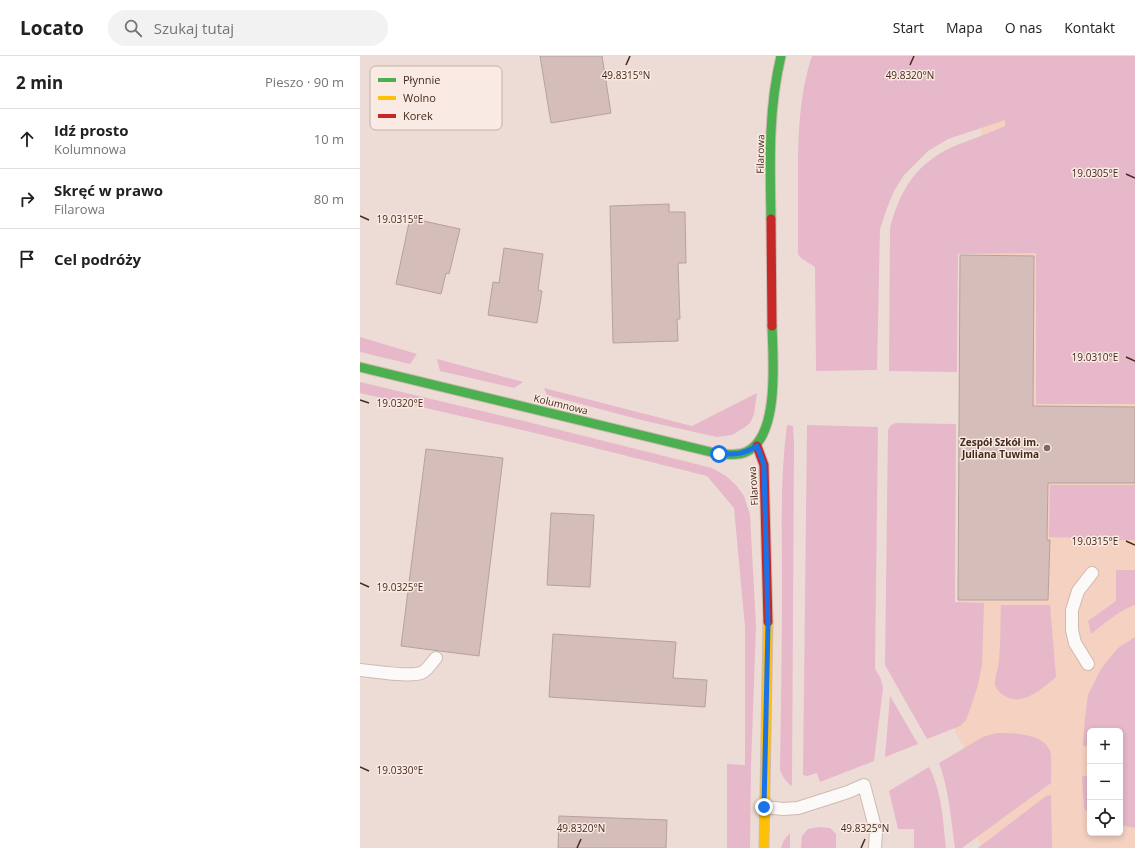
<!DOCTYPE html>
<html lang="pl">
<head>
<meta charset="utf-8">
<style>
  body { margin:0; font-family:"Open Sans",sans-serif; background:#f2f2f2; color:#202124 }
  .controls { position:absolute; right:12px; bottom:12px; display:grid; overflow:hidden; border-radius:6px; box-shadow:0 2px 6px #0003 }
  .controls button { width:36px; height:36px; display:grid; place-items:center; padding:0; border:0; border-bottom:1px solid #e0e0e0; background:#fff; color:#202124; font:20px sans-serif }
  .stop { position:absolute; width:12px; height:12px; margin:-9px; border:3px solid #1a73e8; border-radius:50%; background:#fff }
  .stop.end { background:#1a73e8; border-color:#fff; box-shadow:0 1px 4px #0008 }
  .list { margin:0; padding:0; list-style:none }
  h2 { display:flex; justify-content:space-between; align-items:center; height:52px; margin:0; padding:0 16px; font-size:17px }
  h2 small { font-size:13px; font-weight:400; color:#757577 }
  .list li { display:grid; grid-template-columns:26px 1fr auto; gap:12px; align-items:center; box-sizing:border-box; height:60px; padding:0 16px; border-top:1px solid #e0e0e0 }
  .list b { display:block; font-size:15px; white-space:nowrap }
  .list p { margin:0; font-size:13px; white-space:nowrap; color:#757577 }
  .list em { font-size:13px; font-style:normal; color:#757577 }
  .icon { flex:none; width:22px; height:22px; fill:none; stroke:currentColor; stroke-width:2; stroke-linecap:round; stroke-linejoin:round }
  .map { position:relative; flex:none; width:775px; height:792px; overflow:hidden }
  header { display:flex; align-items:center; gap:24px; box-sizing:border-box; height:56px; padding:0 20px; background:#fff; border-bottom:1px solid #e0e0e0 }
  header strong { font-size:19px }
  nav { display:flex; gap:22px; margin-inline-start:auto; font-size:14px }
  .search { width:280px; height:36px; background:#f2f2f2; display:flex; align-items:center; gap:10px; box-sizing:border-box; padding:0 14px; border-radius:22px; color:#757577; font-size:15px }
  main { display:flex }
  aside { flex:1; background:#fff }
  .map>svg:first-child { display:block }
</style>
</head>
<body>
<header>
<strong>Locato</strong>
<div class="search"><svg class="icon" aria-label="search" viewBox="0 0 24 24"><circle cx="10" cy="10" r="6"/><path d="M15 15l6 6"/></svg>Szukaj tutaj</div>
<nav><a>Start</a><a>Mapa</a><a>O nas</a><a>Kontakt</a></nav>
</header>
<main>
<aside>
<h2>2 min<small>Pieszo · 90 m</small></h2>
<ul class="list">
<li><svg class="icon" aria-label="ahead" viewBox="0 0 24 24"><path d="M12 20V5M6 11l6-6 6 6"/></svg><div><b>Idź prosto</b><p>Kolumnowa</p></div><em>10 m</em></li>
<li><svg class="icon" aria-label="right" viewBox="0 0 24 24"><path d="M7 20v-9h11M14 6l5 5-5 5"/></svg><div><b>Skręć w prawo</b><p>Filarowa</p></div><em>80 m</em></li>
<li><svg class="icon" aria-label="arrive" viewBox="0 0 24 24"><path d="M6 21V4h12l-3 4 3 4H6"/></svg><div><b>Cel podróży</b></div></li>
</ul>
</aside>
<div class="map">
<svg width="775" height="792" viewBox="0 0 775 792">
  <rect width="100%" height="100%" fill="#eddcd5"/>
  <path fill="#f4d1c1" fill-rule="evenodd" d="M 775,0 L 775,792 L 621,792 L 621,789 L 617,781 L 605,692 L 598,682 L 594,672 L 598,544 L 600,199 L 622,199 L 621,71 ZM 730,675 L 760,675 L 760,777 L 730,777 Z"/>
  <g fill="#e6b8c9">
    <path d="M 452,0 L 775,0 L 775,348 L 676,348 L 676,197 L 598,198 L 597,316 L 529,315 L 530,172 C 537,145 548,120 572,103 C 583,94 597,89 610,84 C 622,80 633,75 645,70 L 645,64 L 588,83 L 568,95 L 544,119 L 534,135 L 527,152 L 520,173 L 517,314 L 456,315 L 455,211 L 441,202 L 438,198 C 438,173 438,147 438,122 C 438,81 439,39 452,0 Z"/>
    <polygon points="0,281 57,298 50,308 0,296"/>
    <polygon points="77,303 163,326 154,332 80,315"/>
    <polygon points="0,326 168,366 352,412 366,420 376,429 384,440 390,459 396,570 391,710 390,792 367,792 367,708 385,709 385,571 374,452 347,420 175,377 0,337"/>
    <polygon points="184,332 332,370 397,337 394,358 390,367 385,371 372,379 357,381 281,364 187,339"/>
    <polygon points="536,367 596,368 595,546 624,547 622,608 618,629 609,656 606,664 600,670 567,683 525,609 528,374 531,369"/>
    <path d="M 427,369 L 433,370 L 434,387 L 432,730 C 425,725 423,721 420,714 C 421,651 422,588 422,525 C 422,473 420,421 427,369 Z"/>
    <polygon points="447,369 518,371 515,613 521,623 523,632 514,705 460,726 457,717 447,720 443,719"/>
    <polygon points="690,429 775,429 775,484 728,484 728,482 689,481"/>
    <path d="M 756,514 L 775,514 L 775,549 C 758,555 745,567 731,578 L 728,565 L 756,545 Z"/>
    <path d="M 641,549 L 690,549 L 696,621 C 683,632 662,651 645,640 C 641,638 636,633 635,629 C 634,623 639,611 639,604 C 641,586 640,568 641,549 Z"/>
    <polygon points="775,581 775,772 760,769 760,675 730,675 730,690 723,690 725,662 728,639 741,613 758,592"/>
    <polygon points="530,640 558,688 525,701"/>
    <path d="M 637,677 C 652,677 684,677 690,695 C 692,701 691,720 691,727 L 602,792 L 595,792 C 591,764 589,733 579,707 L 623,681 Z"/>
    <path d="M 569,711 C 582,736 583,765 586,792 L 554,792 L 554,773 L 538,773 L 529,735 Z"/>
    <polygon points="722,720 730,720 730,760 724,752"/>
    <polygon points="691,739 692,792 618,792 686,740"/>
    <polygon points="459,771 470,772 476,778 476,792 441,792 442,780 448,773"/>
    <polygon points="430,777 430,792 421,792 424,784"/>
  </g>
  <g fill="#d5beba" stroke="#b7a19c">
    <polygon points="180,0 242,0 251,57 191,67"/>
    <polygon points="309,148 309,156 325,156 326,207 318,207 320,263 317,263 318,285 253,287 250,150"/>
    <polygon points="50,162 100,173 89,218 86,217 81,238 36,228"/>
    <polygon points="144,192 183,198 178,234 182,235 177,267 128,259 133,226 139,227"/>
    <polygon points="600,199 674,200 673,350 775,351 775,427 688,427 687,484 690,484 688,544 598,544"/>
    <polygon points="66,393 143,402 119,600 41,590"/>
    <polygon points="191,457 234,459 230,531 187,529"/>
    <polygon points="193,578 316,586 313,622 347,624 345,651 189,641"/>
    <polygon points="199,760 307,764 306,792 198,792"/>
  </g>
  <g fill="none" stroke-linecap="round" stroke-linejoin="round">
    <g stroke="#cfbab0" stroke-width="14">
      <g id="lane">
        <polyline points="728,608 715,587 712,574 712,554 718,535 732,517"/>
        <path d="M 0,614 C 14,615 53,622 63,616 C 68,613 72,606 76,602"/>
        <polyline points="405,751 423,753 438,752 488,736 504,729 516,775 515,792"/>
      </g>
    </g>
    <g stroke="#cfbab0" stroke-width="11">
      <g id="fast">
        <path d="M 411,163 C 410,108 408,54 421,0"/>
        <path d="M 0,311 L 359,398 C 368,398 378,400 386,396 C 420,381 413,302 412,270"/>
      </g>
    </g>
    <g stroke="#cfbab0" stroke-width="11">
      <polyline id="slow" points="404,792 408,566"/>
    </g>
    <g stroke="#cfbab0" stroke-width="11">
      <g id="jam">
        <polyline points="411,163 412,270"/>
        <polyline points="397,390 404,409 408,566"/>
      </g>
    </g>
    <use href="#lane" stroke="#fcfaf9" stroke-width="12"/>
    <use href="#fast" stroke="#4caf50" stroke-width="9"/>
    <use href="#slow" stroke="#ffc107" stroke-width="9"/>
    <use href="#jam" stroke="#c62828" stroke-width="9"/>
  </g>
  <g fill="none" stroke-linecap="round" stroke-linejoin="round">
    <path stroke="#1a73e8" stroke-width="5" d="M 359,398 C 376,398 382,399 397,390 L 404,409 L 408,569 L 404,751"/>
  </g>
  <path fill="none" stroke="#45291b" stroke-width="1.5" d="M 266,9 L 270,0M 550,9 L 554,0M 766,118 L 775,122M 0,160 L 9,164M 766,301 L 775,305M 0,344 L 9,347M 766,485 L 775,489M 0,527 L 9,531M 0,711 L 9,715M 217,792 L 221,783M 501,792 L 505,783"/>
  <circle fill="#80685c" stroke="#f9eae3" stroke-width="1.5" cx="687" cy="392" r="4"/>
  <g text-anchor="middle" stroke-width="3" stroke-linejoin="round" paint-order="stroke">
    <g font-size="10" fill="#45291b" stroke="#f9eae3">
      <text transform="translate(400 98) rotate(-89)" y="4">Filarowa</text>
      <text transform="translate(201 348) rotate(14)" y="4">Kolumnowa</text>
      <text transform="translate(393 430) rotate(-94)" y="4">Filarowa</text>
    </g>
    <g font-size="10" font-weight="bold" fill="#45291b" stroke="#f9eae3" text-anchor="end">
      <text x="679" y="390">Zespół Szkół im.<tspan x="679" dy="12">Juliana Tuwima</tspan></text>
    </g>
  </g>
  <rect x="10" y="10" width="132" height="64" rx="6" fill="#f9eae3" stroke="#c3b0a7" stroke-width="1"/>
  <rect x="18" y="22" width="18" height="4" fill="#4caf50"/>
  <rect x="18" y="40" width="18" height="4" fill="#ffc107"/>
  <rect x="18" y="58" width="18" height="4" fill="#c62828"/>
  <g font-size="11" fill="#45291b">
    <text x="43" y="28">Płynnie</text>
    <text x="43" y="46">Wolno</text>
    <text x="43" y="64">Korek</text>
  </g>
  <g font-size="10" text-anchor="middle" fill="#45291b" stroke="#f9eae3" stroke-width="3" stroke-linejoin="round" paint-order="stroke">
    <text x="266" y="23">49.8315°N</text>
    <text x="550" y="23">49.8320°N</text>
    <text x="735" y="121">19.0305°E</text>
    <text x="40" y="167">19.0315°E</text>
    <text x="735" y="305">19.0310°E</text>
    <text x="40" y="351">19.0320°E</text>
    <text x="735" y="489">19.0315°E</text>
    <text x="40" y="535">19.0325°E</text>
    <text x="40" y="718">19.0330°E</text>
    <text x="221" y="776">49.8320°N</text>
    <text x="505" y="776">49.8325°N</text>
  </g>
</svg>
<div class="controls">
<button>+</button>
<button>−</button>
<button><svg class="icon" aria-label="locate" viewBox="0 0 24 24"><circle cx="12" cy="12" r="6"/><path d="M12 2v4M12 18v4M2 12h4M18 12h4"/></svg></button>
</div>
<div class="stop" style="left:359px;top:398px"></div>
<div class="stop end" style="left:404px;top:751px"></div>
</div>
</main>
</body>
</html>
